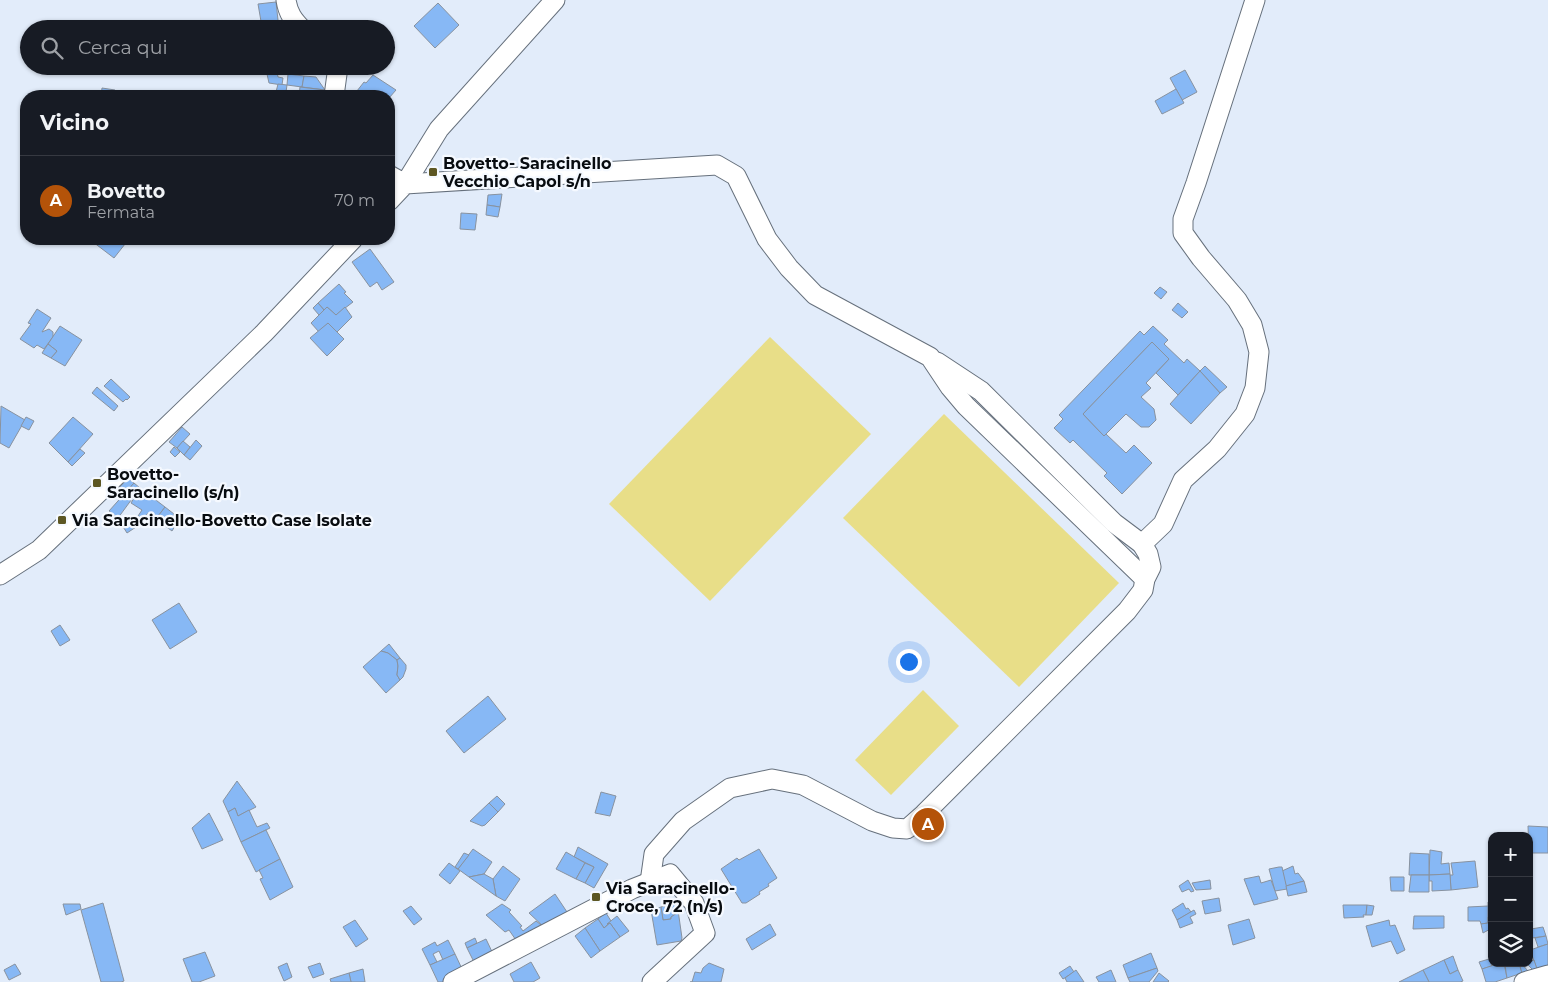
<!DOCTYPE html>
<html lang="it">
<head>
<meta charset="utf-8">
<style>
  body { margin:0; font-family:Montserrat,sans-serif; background:#242831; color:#f1f3f6 }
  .controls { position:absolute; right:15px; bottom:15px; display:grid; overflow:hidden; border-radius:10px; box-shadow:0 1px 4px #0004 }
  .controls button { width:45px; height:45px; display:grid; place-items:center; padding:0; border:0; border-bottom:1px solid #363941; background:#171b24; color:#f1f3f6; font:25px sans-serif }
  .you { position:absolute; left:908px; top:661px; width:18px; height:18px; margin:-12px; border:4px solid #fff; border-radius:50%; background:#1a73e8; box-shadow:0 0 0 8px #1a73e833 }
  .badge { display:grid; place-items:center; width:32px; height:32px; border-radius:50%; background:#b45309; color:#fff; font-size:16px; font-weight:700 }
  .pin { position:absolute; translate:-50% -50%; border:2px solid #fff; box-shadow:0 1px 5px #0006 }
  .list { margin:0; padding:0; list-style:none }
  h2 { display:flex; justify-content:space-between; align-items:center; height:65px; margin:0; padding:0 20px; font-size:21px }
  h2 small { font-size:16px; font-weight:400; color:#9ea1a6 }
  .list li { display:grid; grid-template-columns:32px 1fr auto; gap:15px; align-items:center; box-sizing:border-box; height:90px; padding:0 20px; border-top:1px solid #363941 }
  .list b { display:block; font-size:19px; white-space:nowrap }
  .list p { margin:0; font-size:16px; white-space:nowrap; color:#9ea1a6 }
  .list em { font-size:16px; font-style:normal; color:#9ea1a6 }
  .icon { flex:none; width:28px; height:28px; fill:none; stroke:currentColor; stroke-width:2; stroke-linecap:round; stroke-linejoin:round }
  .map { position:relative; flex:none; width:1548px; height:982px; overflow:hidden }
  .search { position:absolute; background:#171b24; box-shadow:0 1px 4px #0004; left:20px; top:20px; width:375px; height:55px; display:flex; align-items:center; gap:12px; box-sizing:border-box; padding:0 18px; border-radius:28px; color:#9ea1a6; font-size:19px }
  .panel { position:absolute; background:#171b24; box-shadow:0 1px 4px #0004; left:20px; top:90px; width:375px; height:155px; border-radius:20px }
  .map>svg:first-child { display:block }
</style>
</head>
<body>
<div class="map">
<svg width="1548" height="982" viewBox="0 0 1548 982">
  <rect width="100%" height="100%" fill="#e2ecfa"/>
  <g fill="#e8de88">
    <polygon points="770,337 871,434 710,601 609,504"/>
    <polygon points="944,414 1119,583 1019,687 843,518"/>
    <polygon points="923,690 959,726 891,795 855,760"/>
  </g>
  <g fill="#87b8f5" stroke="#88929f">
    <polygon points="276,2 279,29 265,29 264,27 262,27 258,4"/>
    <polygon points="438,3 459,25 435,48 414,26"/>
    <polygon points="230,21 253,24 253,29 230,29"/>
    <polygon points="208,23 230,26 230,29 207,29"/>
    <polygon points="266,66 294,66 294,69 267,74"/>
    <polygon points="1185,70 1197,92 1182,100 1170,78"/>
    <polygon points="277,72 278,77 283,78 282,85 269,83 267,74"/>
    <polygon points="288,74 304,76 302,87 287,85"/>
    <polygon points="373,75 396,90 389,98 389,96 353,96 364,82 366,83"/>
    <polygon points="304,76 316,77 325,90 302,87"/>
    <polygon points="278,84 287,85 286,92 276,92"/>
    <polygon points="300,87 325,90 324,96 294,96 294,94 299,96"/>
    <polygon points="102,88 115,90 114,96 121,96 101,96"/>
    <polygon points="1176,89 1184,103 1162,114 1155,101"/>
    <polygon points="502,194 500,207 487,205 488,195"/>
    <polygon points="487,205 500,207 498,217 486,215"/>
    <polygon points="461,213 477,214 475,230 460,229"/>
    <polygon points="96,239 129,239 114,258 93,242"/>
    <polygon points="370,249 394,282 382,290 377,282 370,287 352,262"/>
    <polygon points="339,284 346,292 344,293 353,302 336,315 327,307 324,310 318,303"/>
    <polygon points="1160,287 1167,292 1161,299 1154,293"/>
    <polygon points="318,303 324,310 319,315 313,308"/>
    <polygon points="1178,303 1188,312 1182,318 1172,310"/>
    <polygon points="327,307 336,315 345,307 352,317 337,332 328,323 319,332 311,323"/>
    <polygon points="37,309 51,318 42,332 49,329 53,332 53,337 44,349 37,345 34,348 20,339 31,324 28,323"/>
    <polygon points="328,323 344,339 327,356 310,338"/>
    <polygon points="60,326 82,340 65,366 51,358 57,351 48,344"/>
    <polygon points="1153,326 1168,340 1164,344 1184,363 1187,359 1200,371 1178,395 1156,373 1169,359 1152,342 1083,414 1104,436 1106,434 1126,453 1134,445 1152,463 1122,494 1104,476 1107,473 1073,440 1070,443 1054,428 1063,419 1059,415 1140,331 1144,335"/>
    <polygon points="1152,342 1169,359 1146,383 1151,388 1141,397 1154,409 1156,420 1149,427 1141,427 1126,414 1104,436 1083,414"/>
    <polygon points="48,344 57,351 51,358 42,353"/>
    <polygon points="1205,366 1227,387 1220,393 1200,371"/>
    <polygon points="1200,371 1220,393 1191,424 1170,404"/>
    <polygon points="111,379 130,397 127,400 126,399 123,402 104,386"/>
    <polygon points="97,387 118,406 114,411 92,393"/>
    <polygon points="1,406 25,420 9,448 0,443"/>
    <polygon points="26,417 34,421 29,430 21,426"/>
    <polygon points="73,417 93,434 68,462 49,443"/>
    <polygon points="182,427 190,434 177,448 169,442"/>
    <polygon points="196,440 202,446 190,460 184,455"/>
    <polygon points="183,441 190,447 184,455 177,448"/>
    <polygon points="174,447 180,452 175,457 170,452"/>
    <polygon points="80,449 85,453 72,466 68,462"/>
    <polygon points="128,478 134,483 123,494 117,490"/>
    <polygon points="134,483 140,488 118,518 109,511"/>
    <polygon points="140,488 165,507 156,519 148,513 143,519 138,516 142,510 131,503"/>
    <polygon points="165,507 174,514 164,525 156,519"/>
    <polygon points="174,514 180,518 172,531 164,525"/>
    <polygon points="131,519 136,527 127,533 122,525"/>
    <polygon points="179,603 197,632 170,649 152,620"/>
    <polygon points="60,625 70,640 60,646 51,631"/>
    <polygon points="389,644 400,658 397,660 388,653 381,651"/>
    <polygon points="381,651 388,653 397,660 398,666 397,675 400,680 386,693 363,667"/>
    <polygon points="400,658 406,665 406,669 403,677 400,680 397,675 398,666 397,660"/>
    <polygon points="488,696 506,719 464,753 446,731"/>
    <polygon points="237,781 256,807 238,816 235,808 228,812 223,801"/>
    <polygon points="601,792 616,796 610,816 595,813"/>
    <polygon points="497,796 505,804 498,812 489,803"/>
    <polygon points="489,803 498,812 485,825 482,826 470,821"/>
    <polygon points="235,808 238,816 249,810 257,827 267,823 270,828 241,842 228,812"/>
    <polygon points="209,813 223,840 202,849 192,828"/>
    <polygon points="1528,826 1548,827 1548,853 1529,853"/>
    <polygon points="266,830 280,859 256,872 241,842"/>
    <polygon points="578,847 608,864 594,888 585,883 594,867 574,857"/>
    <polygon points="473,849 492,862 484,874 469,877 458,869"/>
    <polygon points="759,849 777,878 768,884 769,886 759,892 760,894 746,903 742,903 721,869 737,858 739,860"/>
    <polygon points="1430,850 1442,852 1441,864 1449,863 1450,874 1429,875"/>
    <polygon points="566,852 585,863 576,879 556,869"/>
    <polygon points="464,853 469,855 458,869 455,867"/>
    <polygon points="1410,853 1429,854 1429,875 1409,875"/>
    <polygon points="280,859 293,887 270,900 260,879 263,878 259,870"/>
    <polygon points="1475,861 1478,887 1451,890 1450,875 1453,875 1451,863"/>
    <polygon points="449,863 460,871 450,884 439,875"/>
    <polygon points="585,863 594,867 585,883 576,879"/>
    <polygon points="503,866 520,879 505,901 496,896 493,879"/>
    <polygon points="1293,866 1295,874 1298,873 1304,881 1286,886 1282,871"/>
    <polygon points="1279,867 1282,867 1287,889 1275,891 1269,869"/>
    <polygon points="484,874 493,879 496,896 469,877"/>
    <polygon points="1450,874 1451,890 1432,891 1432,881 1429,881 1429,875"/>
    <polygon points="1411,875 1429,875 1429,892 1409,892"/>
    <polygon points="1259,876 1261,883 1271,880 1278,899 1254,905 1244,879"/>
    <polygon points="1390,877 1404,877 1404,891 1391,891"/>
    <polygon points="1188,880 1194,891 1191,892 1189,889 1182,892 1179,886"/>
    <polygon points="1210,880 1211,889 1196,890 1192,883"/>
    <polygon points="1304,881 1307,892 1288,896 1286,886"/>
    <polygon points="555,894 567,912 545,928 529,913"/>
    <polygon points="1219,898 1221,911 1205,914 1202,901"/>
    <polygon points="1488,902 1492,902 1492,918 1488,917"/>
    <polygon points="103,903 124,981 121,982 101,982 81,910"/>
    <polygon points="674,903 677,907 677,913 671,917 671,919 663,920 661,907"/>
    <polygon points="1183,903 1186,909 1188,908 1191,912 1177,920 1172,910"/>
    <polygon points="63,904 80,904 81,909 66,915"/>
    <polygon points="502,904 511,910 509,912 522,926 520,927 523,931 536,921 545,928 520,946 509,930 505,932 486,915"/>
    <polygon points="1343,905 1367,905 1366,915 1363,915 1364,917 1344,918"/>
    <polygon points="1367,905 1374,906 1372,915 1366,915"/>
    <polygon points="411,906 422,919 414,925 403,911"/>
    <polygon points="1488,906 1488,923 1481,924 1480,921 1468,921 1468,907"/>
    <polygon points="661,907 663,920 671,919 671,917 677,913 678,910 682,938 681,941 657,945 651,910"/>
    <polygon points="1194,910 1196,914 1190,917 1193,923 1180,928 1177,920"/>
    <polygon points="606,913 611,921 604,928 598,919"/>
    <polygon points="617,916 629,931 620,937 610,923 607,924"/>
    <polygon points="1414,916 1444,916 1444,928 1413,929"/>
    <polygon points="1488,917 1492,918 1492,928 1483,933 1481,924 1488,923"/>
    <polygon points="598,919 604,928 610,923 620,937 600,951 585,928"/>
    <polygon points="1249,919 1255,938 1233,945 1228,925"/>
    <polygon points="355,920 368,939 356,947 343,927"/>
    <polygon points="1389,920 1390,926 1395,925 1405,950 1397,954 1391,941 1372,947 1366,926"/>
    <polygon points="770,924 776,935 752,950 746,939"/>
    <polygon points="1543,927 1546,936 1532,938 1531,929"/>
    <polygon points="585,928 600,951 591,958 575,936"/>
    <polygon points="1546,936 1548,944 1538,947 1535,938"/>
    <polygon points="475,938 477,943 467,948 465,943"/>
    <polygon points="486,939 495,958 477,968 467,948"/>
    <polygon points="448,940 455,954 443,960 439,951 433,954 437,962 430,965 422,949 435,942 437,946"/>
    <polygon points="1548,944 1548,966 1537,969 1530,950"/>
    <polygon points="205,952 215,976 199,982 192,982 183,959"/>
    <polygon points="1151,953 1157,968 1128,978 1123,965"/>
    <polygon points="455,954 464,973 446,982 438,982 430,965"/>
    <polygon points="1453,956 1458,970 1450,974 1444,960"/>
    <polygon points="1489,959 1492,966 1482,969 1479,962"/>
    <polygon points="1444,960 1450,974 1458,970 1463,981 1460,982 1429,982 1423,970"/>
    <polygon points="1534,960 1537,969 1533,970 1526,963 1529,963 1529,962"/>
    <polygon points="531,962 540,978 533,982 514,982 510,974"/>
    <polygon points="287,963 292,977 284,981 278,967"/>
    <polygon points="320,963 324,974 313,978 308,967"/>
    <polygon points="709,963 724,969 721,982 690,982 692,982 695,972 701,973 703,968"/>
    <polygon points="1500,963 1504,963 1507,978 1495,982 1486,982 1482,969"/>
    <polygon points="1509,963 1519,963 1522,973 1507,978 1505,965"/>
    <polygon points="1519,963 1521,963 1528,971 1522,973"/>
    <polygon points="15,964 21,974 9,980 4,970"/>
    <polygon points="1070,966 1074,972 1063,979 1059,973"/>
    <polygon points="1157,968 1158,971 1149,982 1130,982 1128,978"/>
    <polygon points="363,969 365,982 351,982 349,973"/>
    <polygon points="1076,970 1084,982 1067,982 1065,978"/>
    <polygon points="1111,970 1116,982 1099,982 1096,977"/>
    <polygon points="1423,970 1429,982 1399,982"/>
    <polygon points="349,973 351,982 331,982 330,979"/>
    <polygon points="1159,973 1169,981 1168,982 1153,982"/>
  </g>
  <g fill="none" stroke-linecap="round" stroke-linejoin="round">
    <g stroke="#66707c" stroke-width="21">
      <g id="minor">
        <path d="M 286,0 C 288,13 293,20 302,29"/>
        <polyline points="334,96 337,74 335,66"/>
        <polyline points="389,175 405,184 439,129 555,0"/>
        <polyline points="389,201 405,184 717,165 736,176 767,239 789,268 815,295 930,357 950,387 966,406 1145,579"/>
        <polyline points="937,362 981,391 1114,523 1142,544"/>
        <polyline points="0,575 39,550 264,333 353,239"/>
        <polyline points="650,882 654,854 683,821 730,788 772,779 803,785 872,821 893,828 907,829 924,814 1127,611 1143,590 1145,579 1151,567 1148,554 1142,544 1163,524 1183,480 1217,449 1245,414 1255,388 1259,352 1252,325 1237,300 1201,258 1183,233 1183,219 1196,183 1255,0"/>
        <polyline points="453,982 632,889 670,874 694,903 705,933 652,982"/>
        <polyline points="1524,982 1548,975"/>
      </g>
    </g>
    <use href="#minor" stroke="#fff" stroke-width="19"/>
  </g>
  <g fill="#5d5723" stroke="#f5f9ff" stroke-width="2">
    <rect x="428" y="167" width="10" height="10" rx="2.5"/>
    <rect x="92" y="478" width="10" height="10" rx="2.5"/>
    <rect x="57" y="515" width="10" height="10" rx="2.5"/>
    <rect x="591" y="892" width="10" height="10" rx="2.5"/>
  </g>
  <g text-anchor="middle" stroke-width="4.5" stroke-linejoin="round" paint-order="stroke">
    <g font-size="16" font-weight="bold" fill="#080c10" stroke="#f5f9ff" text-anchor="start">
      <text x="443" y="169">Bovetto- Saracinello<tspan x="443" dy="18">Vecchio Capol s/n</tspan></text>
      <text x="107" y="480">Bovetto-<tspan x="107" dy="18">Saracinello (s/n)</tspan></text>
      <text x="72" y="526">Via Saracinello-Bovetto Case Isolate</text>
      <text x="606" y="894">Via Saracinello-<tspan x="606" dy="18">Croce, 72 (n/s)</tspan></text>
    </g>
  </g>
</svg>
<div class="controls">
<button>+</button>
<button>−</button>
<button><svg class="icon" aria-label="layers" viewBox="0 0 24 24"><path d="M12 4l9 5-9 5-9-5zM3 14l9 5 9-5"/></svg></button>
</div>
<div class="you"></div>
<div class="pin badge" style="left:928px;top:824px">A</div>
<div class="search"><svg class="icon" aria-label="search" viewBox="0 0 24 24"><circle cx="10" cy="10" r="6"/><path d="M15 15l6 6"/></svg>Cerca qui</div>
<section class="panel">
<h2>Vicino<small></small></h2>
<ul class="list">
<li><span class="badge">A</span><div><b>Bovetto</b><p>Fermata</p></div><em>70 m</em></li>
</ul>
</section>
</div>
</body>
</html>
